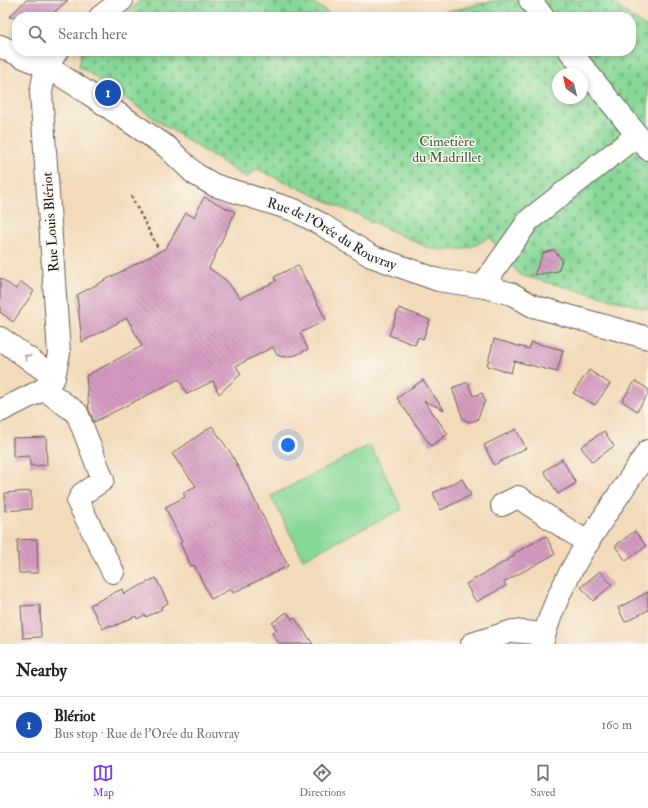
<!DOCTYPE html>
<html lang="en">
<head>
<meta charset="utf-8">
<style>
  body { margin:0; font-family:"IM FELL Double Pica",serif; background:#f2f2f2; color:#222 }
  .compass { position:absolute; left:552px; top:68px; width:36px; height:36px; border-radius:50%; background:#fff; box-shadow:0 2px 6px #0003; rotate:326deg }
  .you { position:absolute; left:288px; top:445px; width:14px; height:14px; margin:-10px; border:3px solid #fff; border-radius:50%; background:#1a73e8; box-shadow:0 0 0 6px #1a73e833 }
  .badge { display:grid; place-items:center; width:26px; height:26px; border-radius:50%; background:#7c3aed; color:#fff; font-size:13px; font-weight:700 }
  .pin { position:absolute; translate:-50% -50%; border:2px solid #fff; box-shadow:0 1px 4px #0006 }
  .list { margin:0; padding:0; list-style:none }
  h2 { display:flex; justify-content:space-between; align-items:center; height:52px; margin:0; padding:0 16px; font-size:17px }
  h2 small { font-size:13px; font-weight:400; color:#767676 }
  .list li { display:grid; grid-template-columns:26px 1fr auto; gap:12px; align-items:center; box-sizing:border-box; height:56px; padding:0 16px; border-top:1px solid #e0e0e0 }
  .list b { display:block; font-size:15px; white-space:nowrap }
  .list p { margin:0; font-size:13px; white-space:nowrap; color:#767676 }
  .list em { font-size:13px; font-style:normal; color:#767676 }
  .icon { flex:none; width:22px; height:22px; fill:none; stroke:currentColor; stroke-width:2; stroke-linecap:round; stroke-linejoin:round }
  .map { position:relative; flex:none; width:648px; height:644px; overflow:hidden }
  .search { position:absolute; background:#fff; box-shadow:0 2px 6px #0003; left:12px; right:12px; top:12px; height:44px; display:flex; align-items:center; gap:10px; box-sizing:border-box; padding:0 14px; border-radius:16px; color:#767676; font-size:15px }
  .sheet { height:108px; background:#fff }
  nav { display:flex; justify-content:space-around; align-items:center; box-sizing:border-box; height:56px; border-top:1px solid #e0e0e0; background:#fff; font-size:11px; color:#767676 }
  nav a { display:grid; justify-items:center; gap:2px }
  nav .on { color:#7c3aed }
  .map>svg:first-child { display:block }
</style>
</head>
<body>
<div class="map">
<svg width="648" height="644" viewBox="0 0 648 644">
  <defs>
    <pattern id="cemetery-stones" width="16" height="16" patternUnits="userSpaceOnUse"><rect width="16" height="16" fill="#87d898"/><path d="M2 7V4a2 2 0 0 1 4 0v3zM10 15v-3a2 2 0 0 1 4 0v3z" fill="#74b982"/></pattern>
    <pattern id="building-back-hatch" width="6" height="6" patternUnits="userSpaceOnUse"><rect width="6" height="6" fill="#d59bc1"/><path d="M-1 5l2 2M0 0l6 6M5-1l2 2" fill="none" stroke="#ac7e9c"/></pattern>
  </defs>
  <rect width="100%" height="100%" fill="#fbf7ec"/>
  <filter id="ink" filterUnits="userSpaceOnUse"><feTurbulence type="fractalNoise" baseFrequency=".025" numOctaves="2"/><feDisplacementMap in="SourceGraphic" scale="8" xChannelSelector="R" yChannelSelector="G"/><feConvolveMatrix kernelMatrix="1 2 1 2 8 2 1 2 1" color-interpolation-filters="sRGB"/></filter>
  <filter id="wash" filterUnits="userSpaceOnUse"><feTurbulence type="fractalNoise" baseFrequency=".012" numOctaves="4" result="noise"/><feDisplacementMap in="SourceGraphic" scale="16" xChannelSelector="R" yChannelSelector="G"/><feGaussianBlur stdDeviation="0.9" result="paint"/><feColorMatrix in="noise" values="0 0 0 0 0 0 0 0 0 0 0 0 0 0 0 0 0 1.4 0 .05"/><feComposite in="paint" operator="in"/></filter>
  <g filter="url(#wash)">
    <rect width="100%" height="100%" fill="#f2daba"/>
    <g fill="url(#cemetery-stones)" stroke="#527a5a" fill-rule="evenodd">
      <polygon points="142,0 309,0 335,17 120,17"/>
      <path d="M 498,0 L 609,0 L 648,29 L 648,309 L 520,275 L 489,237 C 466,252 458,251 431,249 L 257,169 L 246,178 L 161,123 L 79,66 L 82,51 L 631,51 L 631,17 L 422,17 ZM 558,74 L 582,74 L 582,98 L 558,98 Z"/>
    </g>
    <polygon fill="#87d898" stroke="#527a5a" points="370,445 402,509 303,559 271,496"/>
    <g id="blocks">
      <g fill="url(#building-back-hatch)">
        <polygon points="26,0 68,0 49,17 9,17"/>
        <polygon points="204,197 235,212 209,268 227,281 240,298 276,281 274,277 298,265 326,320 300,333 308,349 296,355 283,357 277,355 273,347 236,366 241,374 219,394 213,381 187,394 179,379 94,422 89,410 86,376 142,346 127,318 82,342 77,295 166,248 186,213 194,217"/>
        <polygon points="554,250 562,260 558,271 534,275 543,253"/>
        <polygon points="0,278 16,289 21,282 34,291 13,322 0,312"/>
        <polygon points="399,308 430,320 423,339 418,337 415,345 389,335"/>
        <polygon points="494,339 529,349 531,342 563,350 557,372 514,361 511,373 487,366"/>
        <polygon points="589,370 610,384 595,405 573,393"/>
        <polygon points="423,380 444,410 424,401 448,434 431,446 397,398"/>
        <polygon points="635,381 648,389 648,394 637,411 622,401"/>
        <polygon points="468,382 473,396 482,393 485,401 477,420 470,422 463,419 452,388"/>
        <polygon points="212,426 232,455 288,566 233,593 231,589 211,599 194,565 191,566 180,543 182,542 165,507 185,497 183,493 196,486 172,454"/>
        <polygon points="516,429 526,448 494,465 484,445"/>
        <polygon points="604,431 614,446 592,462 581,447"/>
        <polygon points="46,437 47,465 30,466 30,456 13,457 13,438"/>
        <polygon points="562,459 576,483 558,494 544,471"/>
        <polygon points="462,479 471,495 441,510 433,493"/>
        <polygon points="31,491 31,509 5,511 5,493"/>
        <polygon points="635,531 646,546 626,561 615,546"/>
        <polygon points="546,536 555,554 504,582 506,586 476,602 466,584 514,556 513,554"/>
        <polygon points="37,539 38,573 19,573 17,540"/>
        <polygon points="600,571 612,585 593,601 581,587"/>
        <polygon points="156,578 168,603 161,607 162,609 146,617 145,615 137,619 136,616 112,627 110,625 103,629 90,605 122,589 124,594"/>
        <polygon points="648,592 648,610 625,622 618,608"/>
        <polygon points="40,605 41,637 23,638 21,606"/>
        <polygon points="287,612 292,619 294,617 313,644 280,644 272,633 277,630 272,623"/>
      </g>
    </g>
  </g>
  <g filter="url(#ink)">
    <use href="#blocks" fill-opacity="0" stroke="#675e53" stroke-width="1"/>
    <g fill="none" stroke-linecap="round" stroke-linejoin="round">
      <g stroke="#675e53" stroke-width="24">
        <g id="minor">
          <polyline points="530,0 543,17"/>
          <polyline points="100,17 122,0"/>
          <path id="s1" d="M 0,46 L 54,71 L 85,91 L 167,147 L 195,174 L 214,185 L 294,210 L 321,224 L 371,256 L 438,280 L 485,287 L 512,294 L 533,306 L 648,338"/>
          <polyline points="570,51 648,149"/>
          <polyline points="485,287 488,278 529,220 637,135"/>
          <polyline points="0,338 54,377"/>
          <polyline points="44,389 77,413 103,480 82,494 78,502 113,572"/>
          <polyline points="0,411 44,389 54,377 59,353 41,92 46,67 57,51"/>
          <polyline points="502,505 518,497 588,543"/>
          <polyline points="472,644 513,631 544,634"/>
          <path d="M 542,644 C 559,573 609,512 648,451"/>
        </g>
      </g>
      <polyline stroke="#675e53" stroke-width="2.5" stroke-dasharray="3 3" stroke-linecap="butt" points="131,196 158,248"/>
      <use href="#minor" stroke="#fff" stroke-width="22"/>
    </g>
    <defs><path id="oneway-chevron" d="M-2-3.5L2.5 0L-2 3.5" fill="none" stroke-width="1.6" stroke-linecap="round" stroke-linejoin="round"/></defs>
    <use stroke="#999" href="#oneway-chevron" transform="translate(27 357) rotate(-144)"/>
  </g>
  <g text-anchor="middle" stroke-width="3" stroke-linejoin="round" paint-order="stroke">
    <g font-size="14" fill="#415e47" stroke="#fbf7ec">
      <text x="447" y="146">Cimetière<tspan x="447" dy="16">du Madrillet</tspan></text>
    </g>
    <g font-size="14" fill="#1c1c1c" stroke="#fbf7ec">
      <text transform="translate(50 222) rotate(-94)" y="5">Rue Louis Blériot</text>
      <text dy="5" stroke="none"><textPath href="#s1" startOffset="385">Rue de l'Orée du Rouvray</textPath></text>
    </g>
  </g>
</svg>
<svg class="compass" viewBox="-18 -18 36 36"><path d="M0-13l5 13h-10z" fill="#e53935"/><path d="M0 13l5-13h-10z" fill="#767676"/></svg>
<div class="you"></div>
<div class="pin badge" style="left:108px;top:93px;background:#1a4fb4">1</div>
<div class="search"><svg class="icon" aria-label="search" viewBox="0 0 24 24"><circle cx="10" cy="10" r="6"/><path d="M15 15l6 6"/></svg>Search here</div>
</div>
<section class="sheet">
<h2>Nearby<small></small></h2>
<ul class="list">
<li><span class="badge" style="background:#1a4fb4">1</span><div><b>Blériot</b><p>Bus stop · Rue de l'Orée du Rouvray</p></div><em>160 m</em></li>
</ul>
</section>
<nav>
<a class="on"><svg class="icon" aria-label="map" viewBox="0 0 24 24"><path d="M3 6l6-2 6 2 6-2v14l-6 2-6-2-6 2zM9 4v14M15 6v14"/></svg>Map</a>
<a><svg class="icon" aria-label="directions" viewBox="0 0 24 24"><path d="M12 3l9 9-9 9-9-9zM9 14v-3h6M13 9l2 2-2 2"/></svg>Directions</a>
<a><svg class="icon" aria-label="saved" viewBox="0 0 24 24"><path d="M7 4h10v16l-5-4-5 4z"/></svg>Saved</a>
</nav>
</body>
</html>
